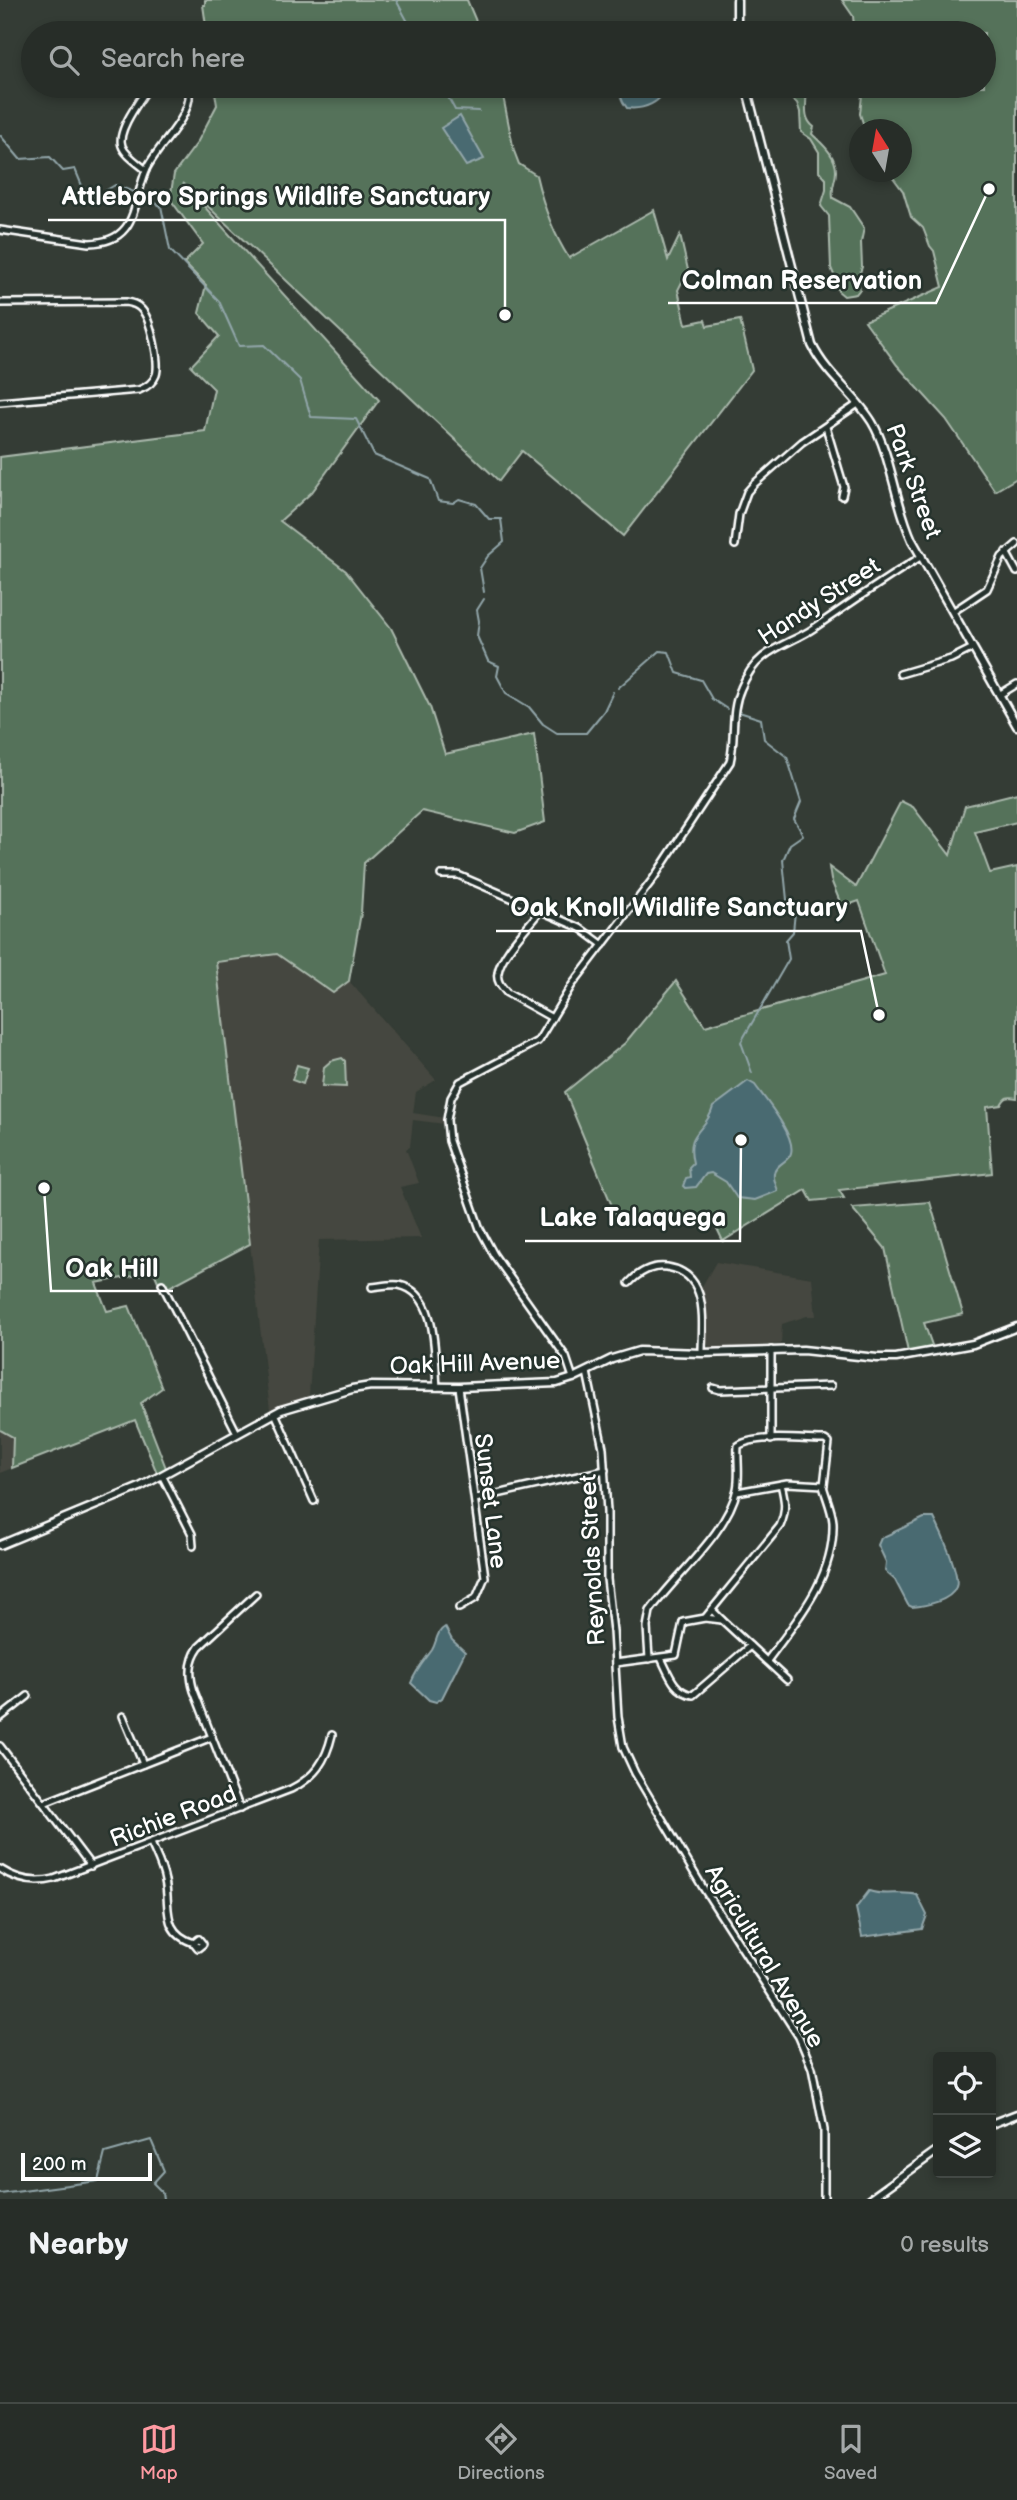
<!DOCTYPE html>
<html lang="en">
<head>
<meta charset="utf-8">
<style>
  body { margin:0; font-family:"Balsamiq Sans",sans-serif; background:#2f3530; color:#f1f3f6 }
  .controls { position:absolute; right:21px; bottom:21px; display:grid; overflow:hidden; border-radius:7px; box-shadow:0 4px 10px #0003 }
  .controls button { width:63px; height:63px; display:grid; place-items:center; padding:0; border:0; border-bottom:2px solid #434945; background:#272d28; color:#f1f3f6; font:35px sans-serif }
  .compass { position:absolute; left:849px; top:119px; width:63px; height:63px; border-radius:50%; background:#272d28; box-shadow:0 4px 10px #0003; rotate:349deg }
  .scale { position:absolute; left:21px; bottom:18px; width:131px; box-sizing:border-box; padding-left:7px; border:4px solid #fff; border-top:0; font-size:19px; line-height:24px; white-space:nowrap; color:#fff; -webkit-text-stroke:5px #26332d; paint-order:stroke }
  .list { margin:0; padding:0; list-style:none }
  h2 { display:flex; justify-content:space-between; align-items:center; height:91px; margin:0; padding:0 28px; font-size:30px }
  h2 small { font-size:23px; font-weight:400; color:#a4a8a8 }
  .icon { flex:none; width:38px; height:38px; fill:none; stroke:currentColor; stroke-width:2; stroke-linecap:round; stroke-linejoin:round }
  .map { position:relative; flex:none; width:1017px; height:2199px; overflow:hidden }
  .search { position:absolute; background:#272d28; box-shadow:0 4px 10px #0003; left:21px; right:21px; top:21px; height:77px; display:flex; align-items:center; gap:18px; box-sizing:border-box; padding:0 24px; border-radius:38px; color:#a4a8a8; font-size:26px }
  .sheet { height:203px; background:#272d28 }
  nav { display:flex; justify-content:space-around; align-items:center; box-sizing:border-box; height:98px; border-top:2px solid #434945; background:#272d28; font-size:19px; color:#a4a8a8 }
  nav a { display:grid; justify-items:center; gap:4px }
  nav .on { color:#ff9aa2 }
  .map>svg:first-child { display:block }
</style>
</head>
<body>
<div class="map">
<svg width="1017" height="2199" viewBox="0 0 1017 2199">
  <rect width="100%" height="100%" fill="#343c35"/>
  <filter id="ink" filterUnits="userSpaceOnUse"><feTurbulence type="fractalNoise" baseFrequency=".0143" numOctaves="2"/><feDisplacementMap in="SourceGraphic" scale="14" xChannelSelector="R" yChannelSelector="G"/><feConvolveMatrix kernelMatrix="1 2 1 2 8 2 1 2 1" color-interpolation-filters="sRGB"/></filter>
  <g filter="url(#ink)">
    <g fill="#45473f">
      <polygon points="277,954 333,993 349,981 436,1080 416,1092 413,1113 445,1118 445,1124 413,1120 410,1147 406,1149 419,1183 400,1187 421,1238 319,1240 309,1396 270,1410 216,962"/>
      <polygon points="716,1262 812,1278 816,1316 807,1316 782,1324 781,1344 711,1349 706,1342 705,1303 701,1288"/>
      <polygon points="0,1430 13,1437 12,1468 0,1473"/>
    </g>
    <g fill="#54725a" stroke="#aab8ac" stroke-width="2">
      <polygon points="205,0 467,0 481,33 207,33 203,5 205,5"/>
      <polygon points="842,0 1017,0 1017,478 995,491 946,419 897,365 865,321 943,287 934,251 930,246 923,228 911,217 903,191 889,172 902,172 902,130 865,129 860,114 863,86 984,86 984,33 863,33 854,26 853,16"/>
      <path d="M 214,86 L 501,86 L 514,151 L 519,164 L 536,175 C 543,205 552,232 569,258 L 654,210 L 668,260 L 680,235 L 688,270 L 678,290 L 686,324 L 705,320 L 707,326 L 740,320 L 752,370 L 623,536 L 522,451 L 499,481 L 183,183 L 379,400 L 312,492 L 280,521 L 346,571 L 391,628 L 430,707 L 445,754 L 534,734 L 545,822 L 515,833 L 422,811 L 364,863 L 361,913 L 349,981 L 333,993 L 277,954 L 216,962 L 250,1244 L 162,1291 L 154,1272 L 96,1283 L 107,1311 L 129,1306 L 162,1388 L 141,1403 L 166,1468 L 157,1473 L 135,1420 L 12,1468 L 13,1437 L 0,1430 L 0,457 L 205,431 L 214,389 L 191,366 L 219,336 L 199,313 L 206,285 L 184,263 L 203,244 L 170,199 L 174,174 L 197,143 L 217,105 Z"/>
      <path d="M 776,86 L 803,86 L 806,89 C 808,103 801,117 814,127 L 812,134 C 822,144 836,155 836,171 C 836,182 831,184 833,198 L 850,207 L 864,228 L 861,242 L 862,267 L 857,280 L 860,289 L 856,294 L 844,296 L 838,291 L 837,282 L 831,268 L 829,216 L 821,206 L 826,190 L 826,179 L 819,171 L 819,152 L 811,139 L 801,132 L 800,112 L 797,103 Z"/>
      <path d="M 1017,793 L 1017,822 L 975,832 L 990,873 L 1017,867 L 1017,1098 C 1008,1096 1005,1097 1001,1105 L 987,1107 L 992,1173 L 839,1190 L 844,1198 L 812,1201 L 806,1190 L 723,1241 L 711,1216 L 619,1223 L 565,1092 L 625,1043 L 676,981 L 705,1026 L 885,975 L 859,901 L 842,907 L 831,880 L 829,867 L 856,887 L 901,801 L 913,807 L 950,855 L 965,806 Z"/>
      <polygon points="342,1058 345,1061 346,1087 322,1086 324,1067 331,1061"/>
      <polygon points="297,1065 308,1068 303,1084 292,1080"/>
      <polygon points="930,1202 963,1314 924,1323 933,1348 908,1352 885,1248 852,1208"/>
    </g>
    <g fill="#4a6b71" stroke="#92a6aa" stroke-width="2">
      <path d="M 616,86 L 664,86 C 664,103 642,110 627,108 L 623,102 Z"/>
      <polygon points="460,116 484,159 466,166 441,128"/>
      <path d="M 748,1081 L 755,1085 C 765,1099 796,1136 791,1153 C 789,1162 775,1164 774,1174 C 773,1179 777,1187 778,1191 L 755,1200 L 737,1198 L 726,1182 L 711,1173 L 706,1174 L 696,1187 L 685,1188 L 683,1186 L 686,1178 L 690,1177 L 689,1167 L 693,1163 C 685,1130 706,1133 713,1107 Z"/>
      <path d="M 924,1518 L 934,1518 C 940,1530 961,1575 956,1587 C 951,1601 925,1606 912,1607 L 908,1605 L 895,1580 L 885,1571 L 886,1562 L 878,1545 L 881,1538 Z"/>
      <path d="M 445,1627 L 452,1640 L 465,1652 L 442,1698 L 436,1702 L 429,1700 L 411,1683 C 416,1670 424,1661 432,1650 C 437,1642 436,1632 445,1627 Z"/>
      <path d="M 869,1891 C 885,1897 901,1890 917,1895 L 927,1915 L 922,1929 L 862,1937 L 856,1908 Z"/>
    </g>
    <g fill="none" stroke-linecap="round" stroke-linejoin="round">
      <g stroke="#92a6aa" stroke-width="2">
        <polyline points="396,0 414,33"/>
        <polyline points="442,86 455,110 479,111"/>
        <polyline points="0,135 20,159 50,157 63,171 75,169 85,193 95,197 115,185 134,192"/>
        <polyline points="142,196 161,206 170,250 219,301 239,346 264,345 300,380 311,417 356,419 374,455 430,479 438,501 453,503 459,499 476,504 489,519 501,519 504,542 488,556 480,568 484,592"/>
        <polyline points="484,599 477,610 479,621 477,636 488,661 499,666 497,676 506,693 529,707 543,724 557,733 586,733 604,711 613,692"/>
        <polyline points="618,688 660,651 669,652 677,673 701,680 712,699 727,709"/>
        <polyline points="739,712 761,719 764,739 787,757 801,802 794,819 803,835 790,844 783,860 787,900 795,912 793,932 786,940 789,959 741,1042 752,1073"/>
        <polyline points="0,2194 98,2181 105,2153 151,2140 164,2171 153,2183 162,2192 163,2199"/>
      </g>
      <g stroke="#fff" stroke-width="10">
        <g id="minor">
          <path d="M 149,86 C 141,99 116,131 122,146 C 125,155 138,163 146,170 C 157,145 197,114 188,86"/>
          <path d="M 0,230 L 89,243 C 138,242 132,205 146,170"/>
          <path d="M 0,303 L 126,302 C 132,303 137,304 141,309 C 151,318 160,363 156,375 C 153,383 147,387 139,390 L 0,402"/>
          <polyline points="826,427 844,487 842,496"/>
          <polyline points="735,545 739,514 747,492 754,484 802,442 858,404"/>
          <polyline points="1006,552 1017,572"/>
          <polyline points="954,611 987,589 1002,557 1017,544"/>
          <polyline points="900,674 951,659 973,648"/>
          <polyline points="999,695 1017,684"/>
          <polyline points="441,875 458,875 580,928 603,945"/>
          <path d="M 540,911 C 529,925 500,955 498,973 C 496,981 502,987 507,993 L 552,1018"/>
          <path d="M 629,1283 C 639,1272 651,1265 667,1267 C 710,1274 702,1321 702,1353"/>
          <polyline points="162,1284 237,1433"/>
          <path d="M 372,1287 C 381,1286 390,1284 399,1285 C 439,1293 434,1356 437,1387"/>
          <polyline points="771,1350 771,1440"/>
          <polyline points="587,1372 603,1448 607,1512 607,1579 613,1631 618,1717 623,1747 635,1773 702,1886 799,2037 812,2068 824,2130 824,2199"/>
          <path d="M 573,1378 L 566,1357 L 494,1255 L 480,1229 L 449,1141 L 447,1120 L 451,1098 L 460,1082 L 538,1041 L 572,985 L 653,879 L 730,762 C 736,737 730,712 741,688 C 746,676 753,665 763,657 C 778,645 798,639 814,628 C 850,603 885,579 922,556"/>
          <polyline points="459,1387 485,1577 476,1598 459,1608"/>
          <polyline points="713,1388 720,1390 831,1386"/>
          <polyline points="275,1413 314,1501"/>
          <polyline points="162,1475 192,1534 193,1546"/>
          <polyline points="475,1499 605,1470"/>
          <polyline points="705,1618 722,1620 712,1610"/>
          <polyline points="722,1620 787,1680"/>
          <path d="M 661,1658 C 669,1674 674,1692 693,1695 L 750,1646"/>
          <path d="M 649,1659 L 647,1627 L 650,1611 C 676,1575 728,1532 737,1489 C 740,1475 737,1460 738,1446 C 754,1434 804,1440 825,1440 L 829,1443 L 824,1485 L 787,1483 L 737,1492"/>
          <path d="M 767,1661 C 797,1620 835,1577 833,1522 C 832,1510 826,1497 823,1486"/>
          <path d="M 615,1663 L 676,1655 L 683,1622 L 705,1618 L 780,1526 C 787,1510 785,1500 781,1484"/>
          <polyline points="123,1716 143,1764"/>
          <polyline points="0,1718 28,1696"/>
          <polyline points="0,1746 91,1866"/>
          <polyline points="44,1803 212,1737"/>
          <path d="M 240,1809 L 194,1691 C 189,1675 189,1661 199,1647 L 256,1594"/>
          <path d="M 151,1843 C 156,1855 163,1868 165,1881 C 171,1906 160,1932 194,1943 L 199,1939 L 203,1944 L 198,1948 L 194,1943"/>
          <path d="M 0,1869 C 17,1880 34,1884 54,1879 L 291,1789 C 315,1777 326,1761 332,1735"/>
        </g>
      </g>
      <g stroke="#fff" stroke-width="11">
        <g id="major">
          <polyline points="737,33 737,0"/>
          <path d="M 746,86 L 812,345 C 827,376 855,394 872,422 C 891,454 895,503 912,540 L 1017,726"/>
          <polyline points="0,1545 140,1487 281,1410 352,1389 371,1386 459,1387 557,1383 573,1378 612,1359 639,1351 702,1353 803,1350 877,1358 896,1358 973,1344 1017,1327"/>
          <polyline points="991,2124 1017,2114"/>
          <polyline points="870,2199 938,2150"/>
        </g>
      </g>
      <use href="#minor" stroke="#26332d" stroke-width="5"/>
      <use href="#major" stroke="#26332d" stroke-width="6"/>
    </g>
  </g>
  <g text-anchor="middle" stroke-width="5" stroke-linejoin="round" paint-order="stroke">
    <g font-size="24" fill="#fff" stroke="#26332d">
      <text transform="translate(914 481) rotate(70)" y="8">Park Street</text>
      <text transform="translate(819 601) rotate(-33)" y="8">Handy Street</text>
      <text transform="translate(475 1363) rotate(-2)" y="8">Oak Hill Avenue</text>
      <text transform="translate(491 1501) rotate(83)" y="8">Sunset Lane</text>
      <text transform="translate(592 1560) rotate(-93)" y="8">Reynolds Street</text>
      <text transform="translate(173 1816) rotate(-21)" y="8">Richie Road</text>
      <text transform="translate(765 1956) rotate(59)" y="8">Agricultural Avenue</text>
    </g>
  </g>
  <path fill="none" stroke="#fff" stroke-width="2.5" d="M505 315L505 220H48M989 189L936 303H668M879 1015L861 931H496M741 1140L740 1241H525M44 1188L51 1291H173"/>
  <g fill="#fff" stroke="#26332d" stroke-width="2.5">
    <circle cx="505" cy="315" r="7"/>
    <circle cx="989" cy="189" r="7"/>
    <circle cx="879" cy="1015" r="7"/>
    <circle cx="741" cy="1140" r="7"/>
    <circle cx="44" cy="1188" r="7"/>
  </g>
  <g font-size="26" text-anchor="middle" font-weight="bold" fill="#fff" stroke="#26332d" stroke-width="5" stroke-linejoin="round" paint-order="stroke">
    <text x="276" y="205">Attleboro Springs Wildlife Sanctuary</text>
    <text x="802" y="289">Colman Reservation</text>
    <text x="679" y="916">Oak Knoll Wildlife Sanctuary</text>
    <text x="633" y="1226">Lake Talaquega</text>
    <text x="112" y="1277">Oak Hill</text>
  </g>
</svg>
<div class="controls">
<button><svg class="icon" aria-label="locate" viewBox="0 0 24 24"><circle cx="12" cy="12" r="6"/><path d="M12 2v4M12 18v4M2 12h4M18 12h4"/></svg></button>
<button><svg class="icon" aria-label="layers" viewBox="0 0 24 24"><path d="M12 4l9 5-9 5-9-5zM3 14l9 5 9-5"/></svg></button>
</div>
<svg class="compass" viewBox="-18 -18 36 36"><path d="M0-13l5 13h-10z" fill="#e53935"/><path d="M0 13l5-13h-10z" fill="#a4a8a8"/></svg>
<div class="scale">200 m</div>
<div class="search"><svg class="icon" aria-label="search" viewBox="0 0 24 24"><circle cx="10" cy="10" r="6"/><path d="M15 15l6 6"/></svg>Search here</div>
</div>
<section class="sheet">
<h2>Nearby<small>0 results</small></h2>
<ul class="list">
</ul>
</section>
<nav>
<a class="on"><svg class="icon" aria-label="map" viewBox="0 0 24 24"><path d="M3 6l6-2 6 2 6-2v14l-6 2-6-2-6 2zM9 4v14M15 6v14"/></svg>Map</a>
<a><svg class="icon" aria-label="directions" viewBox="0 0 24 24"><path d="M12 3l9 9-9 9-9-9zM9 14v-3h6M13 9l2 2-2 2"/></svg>Directions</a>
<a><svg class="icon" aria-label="saved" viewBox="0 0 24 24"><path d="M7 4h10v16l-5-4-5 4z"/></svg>Saved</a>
</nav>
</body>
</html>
